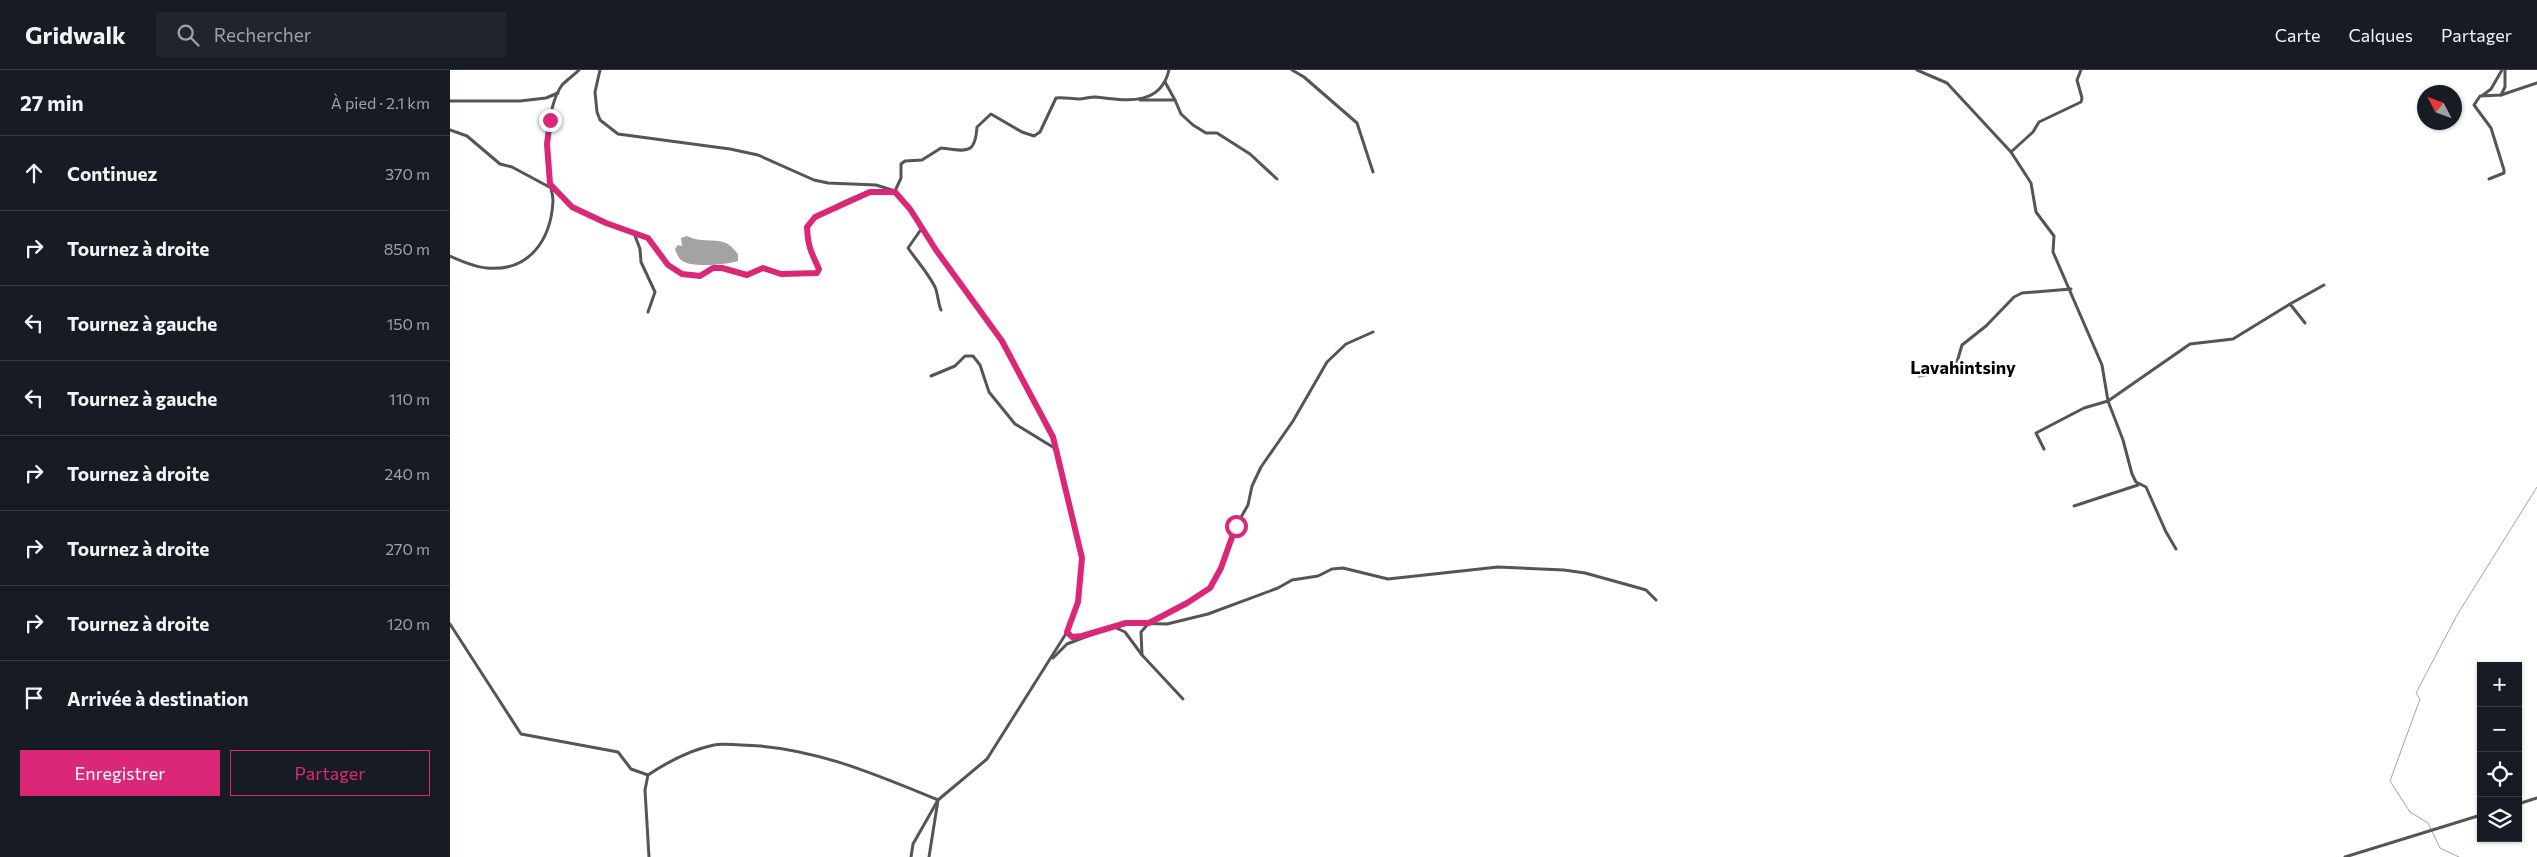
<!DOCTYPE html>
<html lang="fr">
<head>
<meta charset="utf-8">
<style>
  body { margin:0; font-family:Commissioner,sans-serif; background:#20242c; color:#f1f3f6 }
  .controls { position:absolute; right:15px; bottom:15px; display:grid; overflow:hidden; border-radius:0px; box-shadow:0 1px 4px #0004 }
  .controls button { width:45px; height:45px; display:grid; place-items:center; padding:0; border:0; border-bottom:1px solid #363941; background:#171b24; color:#f1f3f6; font:25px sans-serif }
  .compass { position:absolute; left:1967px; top:15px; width:45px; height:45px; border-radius:50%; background:#171b24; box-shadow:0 1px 4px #0004; rotate:312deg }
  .stop { position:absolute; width:15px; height:15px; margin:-11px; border:4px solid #db2777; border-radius:50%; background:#fff }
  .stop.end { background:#db2777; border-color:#fff; box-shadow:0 1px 5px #0008 }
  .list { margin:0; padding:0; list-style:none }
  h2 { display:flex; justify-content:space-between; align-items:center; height:65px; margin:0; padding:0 20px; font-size:21px }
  h2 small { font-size:16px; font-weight:400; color:#9ea1a6 }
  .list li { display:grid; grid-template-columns:32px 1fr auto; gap:15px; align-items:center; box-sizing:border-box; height:75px; padding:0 20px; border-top:1px solid #363941 }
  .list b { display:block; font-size:19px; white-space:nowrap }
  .list em { font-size:16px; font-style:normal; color:#9ea1a6 }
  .actions { display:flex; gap:10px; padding:15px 20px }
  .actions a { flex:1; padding:11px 0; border:1px solid #db2777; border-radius:0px; text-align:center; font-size:18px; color:#db2777 }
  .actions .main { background:#db2777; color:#fff }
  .icon { flex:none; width:28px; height:28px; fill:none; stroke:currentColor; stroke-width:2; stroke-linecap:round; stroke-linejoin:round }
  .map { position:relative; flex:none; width:2087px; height:787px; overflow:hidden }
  header { display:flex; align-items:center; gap:30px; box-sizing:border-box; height:70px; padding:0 25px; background:#171b24; border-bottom:1px solid #363941 }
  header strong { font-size:24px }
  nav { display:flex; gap:28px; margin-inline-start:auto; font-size:18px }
  .search { width:350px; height:45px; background:#20242c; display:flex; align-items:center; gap:12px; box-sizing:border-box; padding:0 18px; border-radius:0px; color:#9ea1a6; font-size:19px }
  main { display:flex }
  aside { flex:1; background:#171b24 }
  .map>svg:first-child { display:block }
</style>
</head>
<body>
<header>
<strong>Gridwalk</strong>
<div class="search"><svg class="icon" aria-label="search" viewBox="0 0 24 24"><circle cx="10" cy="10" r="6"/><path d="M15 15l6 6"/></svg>Rechercher</div>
<nav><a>Carte</a><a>Calques</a><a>Partager</a></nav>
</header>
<main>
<aside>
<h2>27 min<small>À pied · 2.1 km</small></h2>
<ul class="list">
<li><svg class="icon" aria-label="ahead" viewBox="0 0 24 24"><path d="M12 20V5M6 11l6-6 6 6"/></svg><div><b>Continuez</b></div><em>370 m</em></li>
<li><svg class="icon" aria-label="right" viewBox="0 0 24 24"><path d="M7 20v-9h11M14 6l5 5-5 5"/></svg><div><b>Tournez à droite</b></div><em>850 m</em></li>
<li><svg class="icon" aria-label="left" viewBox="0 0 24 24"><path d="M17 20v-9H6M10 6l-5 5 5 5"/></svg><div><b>Tournez à gauche</b></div><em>150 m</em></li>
<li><svg class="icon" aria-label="left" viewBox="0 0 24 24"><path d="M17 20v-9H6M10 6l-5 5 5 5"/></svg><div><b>Tournez à gauche</b></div><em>110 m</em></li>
<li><svg class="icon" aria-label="right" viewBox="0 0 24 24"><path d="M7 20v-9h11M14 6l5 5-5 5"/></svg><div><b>Tournez à droite</b></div><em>240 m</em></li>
<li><svg class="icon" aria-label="right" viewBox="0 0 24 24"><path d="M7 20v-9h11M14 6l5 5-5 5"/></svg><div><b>Tournez à droite</b></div><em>270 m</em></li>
<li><svg class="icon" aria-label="right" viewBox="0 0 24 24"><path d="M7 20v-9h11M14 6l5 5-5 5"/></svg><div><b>Tournez à droite</b></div><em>120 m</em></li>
<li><svg class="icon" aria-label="arrive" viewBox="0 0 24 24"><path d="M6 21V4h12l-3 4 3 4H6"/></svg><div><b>Arrivée à destination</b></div></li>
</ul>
<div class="actions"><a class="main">Enregistrer</a><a>Partager</a></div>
</aside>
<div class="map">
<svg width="2087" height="787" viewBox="0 0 2087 787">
  <rect width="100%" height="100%" fill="#fff"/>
  <path fill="#a3a3a3" d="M 237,166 C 249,173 263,168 276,173 C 281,175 285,181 288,184 L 288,191 C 277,195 239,198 231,190 C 228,187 226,182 225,179 L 228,175 L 232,176 L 231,168 Z"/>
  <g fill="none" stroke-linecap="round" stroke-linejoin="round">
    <polyline stroke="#a3a3a3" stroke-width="1" points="2009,787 1990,778 1978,753 1960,742 1940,711 1970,629 1966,623 2007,545 2087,417"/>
    <g stroke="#555" stroke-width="3">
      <polyline points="150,0 145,22 147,42 150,50 168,64 280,79 308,85 364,110 378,113 426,115 445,121 460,139 486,180 552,271 603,367 632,488 628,532 624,546 617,562 537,689 488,730 479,787"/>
      <polyline points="842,0 854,7 907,53 923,102"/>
      <polyline points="1467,0 1497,13 1561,82"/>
      <polyline points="1631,0 1627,10 1632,28 1631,32 1589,52 1583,62 1561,82 1581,113 1586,142 1604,166 1603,182 1652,295 1658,331 1673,370 1682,404 1686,412 1696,417 1716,462 1726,479"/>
      <polyline points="715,12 725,30"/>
      <polyline points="2033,25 2041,19 2052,0"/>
      <polyline points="2051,25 2087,13"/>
      <polyline points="690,30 725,30 731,44 743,55 756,63 767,63 800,84 827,109"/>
      <polyline points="0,31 70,31 96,28 108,23"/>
      <path d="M 0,60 L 17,66 L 50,94 L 62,97 L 103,119 L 122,137 L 156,153 L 198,168 L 218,195 L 232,204 L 250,206 L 263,198 L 272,198 L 297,205 L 313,199 L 331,205 L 367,203 L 369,199 C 363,185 355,175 357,159 C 359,146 406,126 419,122 C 426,120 434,122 442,122"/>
      <polyline points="2039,109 2054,103 2054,100 2041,58 2024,35 2030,26 2051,25 2055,17 2055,0"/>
      <path d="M 445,121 L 451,108 L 451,94 L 455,91 L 472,90 L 491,78 C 515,80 525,87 527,57 L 541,44 L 572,62 L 584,66 L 590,62 L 606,28 C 614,27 621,29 629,29 C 634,29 639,27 645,27 C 673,30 710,38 719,0"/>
      <path d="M 472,158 L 458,178 C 467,191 478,203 485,217 C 488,224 488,233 491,240"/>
      <polyline points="184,163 190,179 191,192 205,222 198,242"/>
      <path d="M 0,186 C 11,191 25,197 37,198 C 79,202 101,170 103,131 C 103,122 100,117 99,109 C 95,84 97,36 112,15 C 117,10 124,5 129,0"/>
      <polyline points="1840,234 1874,215"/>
      <polyline points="481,306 505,296 515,286 523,286 530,295 539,322 565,354 606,379"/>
      <polyline points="1469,306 1499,301 1507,292 1512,275 1536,256 1564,227 1572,223 1621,219"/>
      <polyline points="1594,379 1586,363 1634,338 1658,331 1740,274 1783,269 1840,234 1855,253"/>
      <polyline points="1624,436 1688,415"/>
      <polyline points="0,554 71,664 168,682 181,699 198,705"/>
      <polyline points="664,557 675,562 692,585 733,629"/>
      <polyline points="692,585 691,562 699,553 737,533 760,518 771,498 786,456 798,435 802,416 811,397 843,351 877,292 896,274 923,262"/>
      <polyline points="603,588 617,574 661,557 676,553 717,554 758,544 828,518 842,510 868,506 882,499 893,498 938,509 1048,497 1114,500 1135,503 1182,516 1196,520 1206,530"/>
      <polyline points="2068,734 2087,728"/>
      <path d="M 199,787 L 195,720 L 198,705 C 219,691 240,680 264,675 C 272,673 282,675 291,675 C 360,676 425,704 488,730 L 463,774 L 461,787"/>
      <polyline points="1895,787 2031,745"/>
    </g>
  </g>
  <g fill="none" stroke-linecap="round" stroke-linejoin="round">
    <path stroke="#db2777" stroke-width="6" d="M 100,50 L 97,74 L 100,114 L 122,137 L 156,153 L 198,168 L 218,195 L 232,204 L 250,206 L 263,198 L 272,198 L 297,205 L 313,198 L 331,204 L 367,203 L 369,199 C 361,182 358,177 357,157 L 365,147 L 420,122 L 445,122 L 460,139 L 486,180 L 552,271 L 603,367 L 632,488 L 628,532 L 617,562 L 622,567 L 632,566 L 676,553 L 699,553 L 737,533 L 760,518 L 771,498 L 786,456"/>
  </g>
  <g text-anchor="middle" stroke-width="5" stroke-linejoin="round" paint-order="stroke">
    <g font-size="18" font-weight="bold" fill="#000" stroke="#fff">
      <text x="1513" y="304">Lavahintsiny</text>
    </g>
  </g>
</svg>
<div class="controls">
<button>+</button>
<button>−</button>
<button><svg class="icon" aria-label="locate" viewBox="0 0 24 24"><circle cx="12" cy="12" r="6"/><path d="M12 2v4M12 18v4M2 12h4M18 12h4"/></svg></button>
<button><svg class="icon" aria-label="layers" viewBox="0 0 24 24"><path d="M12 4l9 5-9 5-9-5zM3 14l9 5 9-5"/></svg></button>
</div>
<svg class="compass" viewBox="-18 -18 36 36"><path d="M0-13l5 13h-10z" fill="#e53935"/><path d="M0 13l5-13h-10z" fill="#9ea1a6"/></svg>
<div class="stop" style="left:786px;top:456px"></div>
<div class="stop end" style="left:100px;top:50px"></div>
</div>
</main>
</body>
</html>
